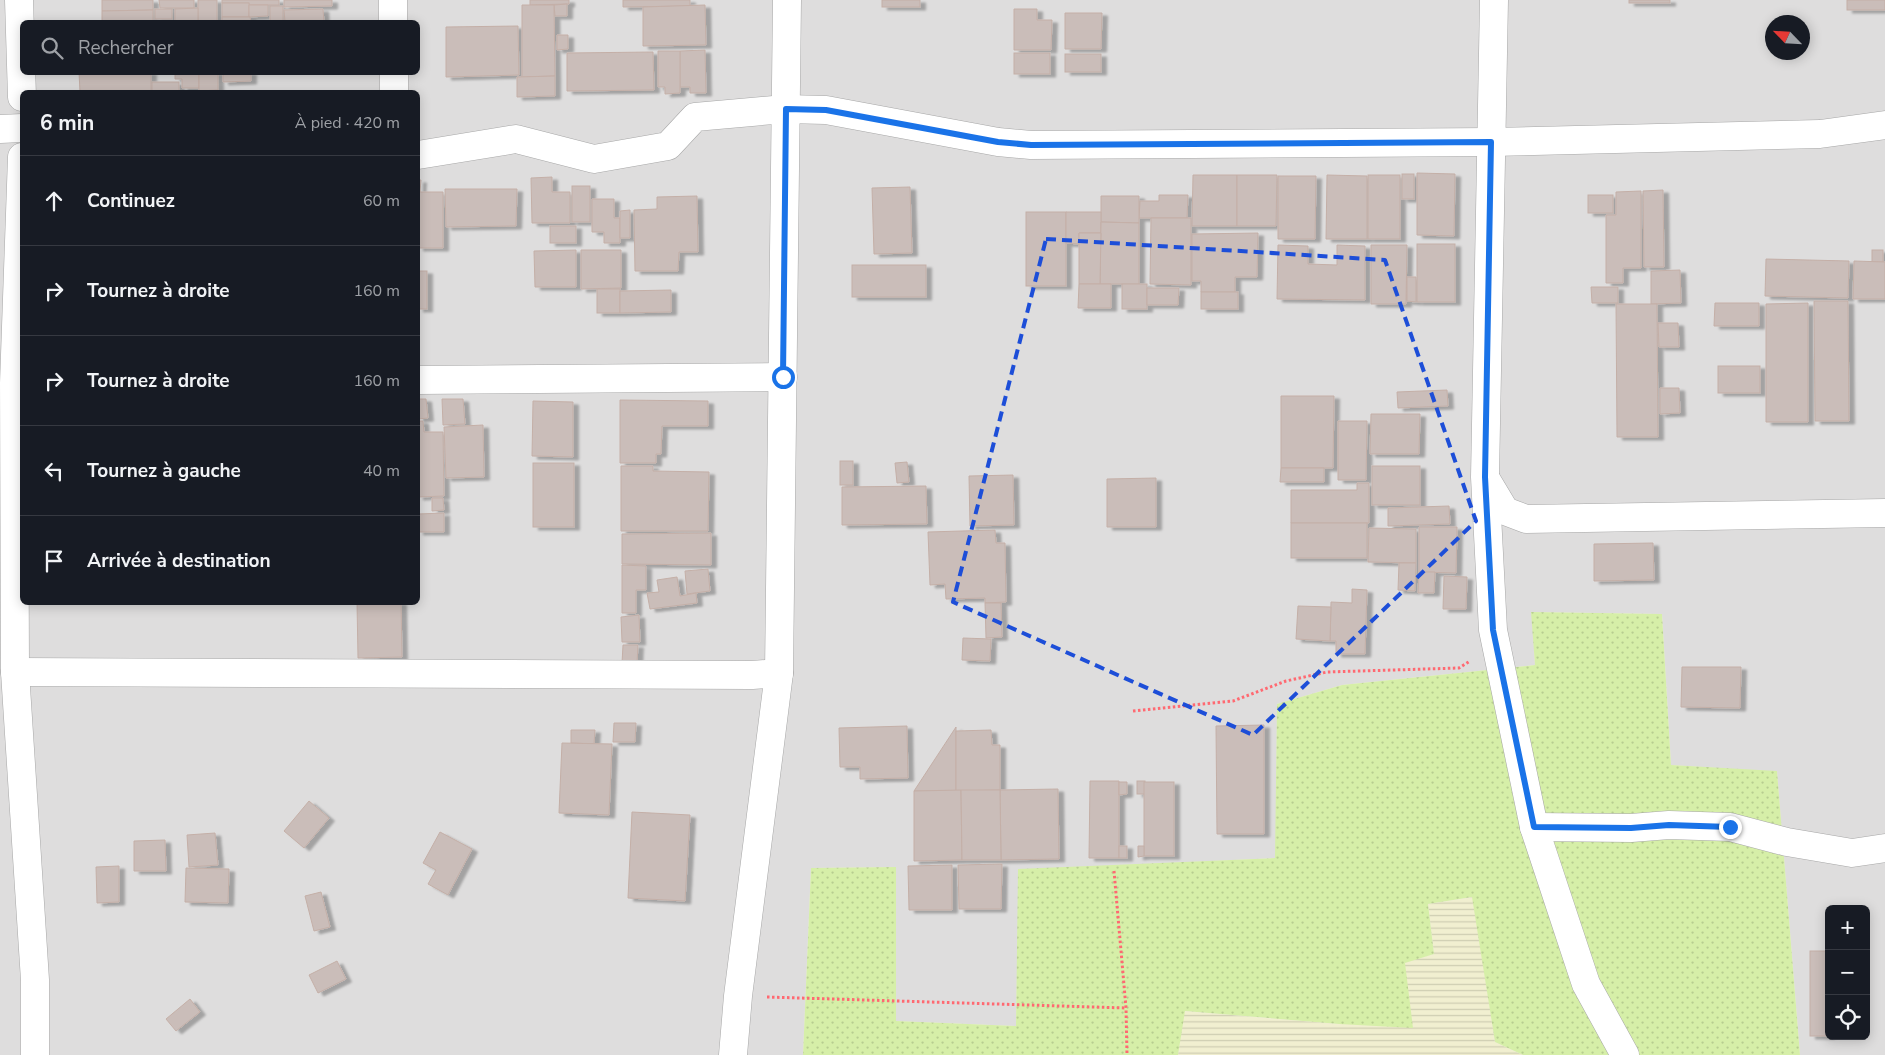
<!DOCTYPE html>
<html lang="fr">
<head>
<meta charset="utf-8">
<style>
  body { margin:0; font-family:"Nunito Sans",sans-serif; background:#242831; color:#f1f3f6 }
  .controls { position:absolute; right:15px; bottom:15px; display:grid; overflow:hidden; border-radius:8px; box-shadow:0 2px 12px #0003 }
  .controls button { width:45px; height:45px; display:grid; place-items:center; padding:0; border:0; border-bottom:1px solid #363941; background:#171b24; color:#f1f3f6; font:25px sans-serif }
  .compass { position:absolute; left:1765px; top:15px; width:45px; height:45px; border-radius:50%; background:#171b24; box-shadow:0 2px 12px #0003; rotate:295deg }
  .stop { position:absolute; width:15px; height:15px; margin:-11px; border:4px solid #1a73e8; border-radius:50%; background:#fff }
  .stop.end { background:#1a73e8; border-color:#fff; box-shadow:0 1px 5px #0008 }
  .list { margin:0; padding:0; list-style:none }
  h2 { display:flex; justify-content:space-between; align-items:center; height:65px; margin:0; padding:0 20px; font-size:21px }
  h2 small { font-size:16px; font-weight:400; color:#9ea1a6 }
  .list li { display:grid; grid-template-columns:32px 1fr auto; gap:15px; align-items:center; box-sizing:border-box; height:90px; padding:0 20px; border-top:1px solid #363941 }
  .list b { display:block; font-size:19px; white-space:nowrap }
  .list em { font-size:16px; font-style:normal; color:#9ea1a6 }
  .icon { flex:none; width:28px; height:28px; fill:none; stroke:currentColor; stroke-width:2; stroke-linecap:round; stroke-linejoin:round }
  .map { position:relative; flex:none; width:1885px; height:1055px; overflow:hidden }
  .search { position:absolute; background:#171b24; box-shadow:0 2px 12px #0003; left:20px; top:20px; width:400px; height:55px; display:flex; align-items:center; gap:12px; box-sizing:border-box; padding:0 18px; border-radius:8px; color:#9ea1a6; font-size:19px }
  .panel { position:absolute; background:#171b24; box-shadow:0 2px 12px #0003; left:20px; top:90px; width:400px; height:515px; border-radius:8px }
  .map>svg:first-child { display:block }
</style>
</head>
<body>
<div class="map">
<svg width="1885" height="1055" viewBox="0 0 1885 1055">
  <defs>
    <pattern id="farmland-rules" width="6" height="5" patternUnits="userSpaceOnUse" patternTransform="scale(1.25)"><rect width="6" height="5" fill="#f1efd0"/><path d="M0 2.5h6" fill="none" stroke="#cecdb2"/></pattern>
    <pattern id="grass-dots" width="8" height="8" patternUnits="userSpaceOnUse" patternTransform="scale(1.25)"><rect width="8" height="8" fill="#d6efa8"/><path d="M2 2h.1M6 6h.1" fill="none" stroke="#b7cd90" stroke-width="1.8" stroke-linecap="round"/></pattern>
    <filter id="shadow"><feDropShadow dx="5.5" dy="3" stdDeviation="1" flood-color="#0004"/></filter>
  </defs>
  <rect width="100%" height="100%" fill="#f1ece6"/>
  <path fill="#dedddd" fill-rule="evenodd" d="M 0,0 L 1885,0 L 1885,1055 L 1800,1055 L 1777,772 L 1671,765 L 1662,614 L 1532,612 L 1535,665 L 1342,685 L 1277,704 L 1276,858 L 1019,870 L 1016,1026 L 895,1021 L 896,867 L 811,868 L 803,1055 L 0,1055 ZM 22,22 L 418,22 L 418,72 L 22,72 ZM 1772,22 L 1802,22 L 1802,52 L 1772,52 ZM 22,92 L 418,92 L 418,602 L 22,602 ZM 1829,909 L 1866,909 L 1866,1036 L 1829,1036 Z"/>
  <polygon fill="url(#farmland-rules)" points="1473,897 1495,1042 1523,1055 1178,1055 1184,1011 1339,1024 1405,962 1434,954 1428,904"/>
  <polygon fill="url(#grass-dots)" points="1531,612 1662,614 1671,765 1777,771 1800,1055 1523,1055 1495,1042 1472,897 1428,904 1434,954 1405,963 1413,1028 1339,1024 1185,1011 1178,1055 803,1055 811,868 896,867 896,1021 1016,1026 1018,869 1275,858 1277,704 1342,685 1535,665"/>
  <g fill="#cabdb9" stroke="#c4afa7" filter="url(#shadow)">
    <polygon points="102,0 153,0 153,10 102,11"/>
    <polygon points="159,0 194,0 194,8 160,8"/>
    <rect x="198" y="0" width="19" height="22"/>
    <polygon points="222,0 279,0 279,5 249,5 249,3 222,3"/>
    <polygon points="284,0 332,0 332,6 284,7"/>
    <polygon points="530,0 569,0 569,4 530,5"/>
    <polygon points="623,0 690,0 690,6 623,7"/>
    <rect x="882" y="0" width="38" height="7"/>
    <rect x="1629" y="0" width="41" height="3"/>
    <rect x="1847" y="0" width="38" height="10"/>
    <rect x="222" y="3" width="27" height="14"/>
    <polygon points="567,4 567,16 555,16 554,5"/>
    <polygon points="249,5 268,5 268,16 249,17"/>
    <polygon points="522,5 554,5 555,76 522,77"/>
    <polygon points="705,5 706,45 643,46 643,7"/>
    <rect x="270" y="6" width="13" height="16"/>
    <polygon points="198,8 198,22 175,22 175,9"/>
    <rect x="155" y="9" width="17" height="10"/>
    <polygon points="323,9 324,22 285,22 284,10"/>
    <polygon points="1014,9 1037,9 1037,20 1052,20 1051,50 1014,50"/>
    <polygon points="153,10 153,22 102,22 102,11"/>
    <polygon points="1065,13 1102,13 1101,49 1065,49"/>
    <polygon points="222,17 250,17 251,22 222,22"/>
    <polygon points="518,26 519,75 446,77 446,27"/>
    <polygon points="557,35 568,35 568,49 557,50"/>
    <polygon points="705,50 706,93 690,93 690,87 680,87 680,51"/>
    <polygon points="658,51 680,51 680,93 665,94 665,87 658,87"/>
    <polygon points="653,52 654,90 567,91 567,53"/>
    <rect x="1014" y="53" width="36" height="21"/>
    <rect x="1065" y="54" width="36" height="18"/>
    <polygon points="79,72 151,72 151,92 80,92"/>
    <polygon points="175,72 199,72 199,88 182,88 182,79 175,79"/>
    <polygon points="199,72 218,72 218,90 199,91"/>
    <polygon points="223,72 251,72 251,81 223,82"/>
    <polygon points="555,76 555,96 517,97 517,77"/>
    <rect x="152" y="82" width="27" height="10"/>
    <polygon points="1417,173 1455,174 1454,236 1417,235"/>
    <rect x="1402" y="174" width="12" height="25"/>
    <polygon points="1193,175 1237,175 1237,226 1192,226"/>
    <polygon points="1237,175 1277,175 1276,226 1237,226"/>
    <polygon points="1327,175 1367,176 1367,239 1326,239"/>
    <rect x="1368" y="175" width="32" height="64"/>
    <polygon points="1278,176 1316,176 1315,239 1278,239"/>
    <polygon points="552,177 552,192 570,192 570,223 532,223 531,178"/>
    <polygon points="418,180 421,180 420,192 443,192 443,248 418,248"/>
    <rect x="572" y="186" width="18" height="36"/>
    <polygon points="910,187 912,253 874,254 872,188"/>
    <polygon points="445,189 517,189 516,226 446,227"/>
    <polygon points="1663,190 1664,267 1644,267 1643,191"/>
    <polygon points="1641,191 1641,268 1623,268 1623,283 1606,283 1606,215 1616,215 1616,192"/>
    <polygon points="1159,195 1188,195 1187,218 1139,218 1140,201 1159,201"/>
    <rect x="1588" y="195" width="25" height="18"/>
    <polygon points="697,196 698,252 679,252 678,271 635,271 634,210 657,209 657,197"/>
    <polygon points="1101,196 1139,196 1139,223 1101,222"/>
    <polygon points="592,199 614,199 614,218 620,218 620,243 604,243 604,232 592,232"/>
    <polygon points="630,210 630,238 620,238 620,211"/>
    <rect x="1026" y="212" width="40" height="74"/>
    <polygon points="1066,212 1101,212 1101,233 1079,233 1079,244 1066,243"/>
    <polygon points="1151,218 1191,218 1191,285 1150,284"/>
    <polygon points="1101,222 1139,223 1139,284 1100,284"/>
    <rect x="550" y="226" width="26" height="17"/>
    <polygon points="1079,233 1101,233 1100,284 1079,284"/>
    <polygon points="1258,233 1257,277 1235,277 1235,292 1201,292 1201,281 1192,281 1192,234"/>
    <rect x="1417" y="244" width="38" height="58"/>
    <polygon points="1278,245 1308,246 1308,264 1337,265 1337,245 1365,246 1365,300 1277,299"/>
    <polygon points="1371,245 1407,245 1406,304 1371,304"/>
    <polygon points="576,250 576,287 535,287 534,251"/>
    <polygon points="581,250 621,250 621,288 581,289"/>
    <rect x="1872" y="250" width="11" height="12"/>
    <polygon points="1766,259 1849,261 1848,298 1765,296"/>
    <polygon points="1854,261 1885,262 1885,299 1853,299"/>
    <rect x="852" y="265" width="74" height="32"/>
    <polygon points="1680,270 1681,303 1651,304 1651,271"/>
    <rect x="418" y="271" width="9" height="38"/>
    <polygon points="1407,277 1416,277 1416,302 1407,301"/>
    <polygon points="1079,284 1111,284 1111,308 1078,308"/>
    <rect x="1122" y="284" width="25" height="25"/>
    <polygon points="1591,287 1618,287 1618,303 1592,303"/>
    <polygon points="1147,288 1179,288 1178,305 1147,305"/>
    <rect x="597" y="289" width="23" height="24"/>
    <polygon points="671,290 671,312 620,313 620,291"/>
    <rect x="1201" y="292" width="37" height="17"/>
    <polygon points="1814,301 1848,301 1849,421 1815,421"/>
    <polygon points="1715,303 1759,303 1759,326 1714,326"/>
    <polygon points="1808,303 1808,422 1766,422 1766,304"/>
    <polygon points="1616,304 1657,304 1658,437 1617,437"/>
    <polygon points="1658,323 1678,323 1679,347 1659,347"/>
    <rect x="1718" y="366" width="42" height="27"/>
    <polygon points="1660,388 1679,388 1680,413 1660,414"/>
    <polygon points="1447,390 1448,406 1398,408 1397,392"/>
    <polygon points="1281,396 1334,396 1333,468 1281,468"/>
    <polygon points="418,399 426,399 428,418 418,419"/>
    <polygon points="442,399 463,399 465,424 443,425"/>
    <polygon points="620,400 708,401 708,426 662,426 661,454 656,454 656,463 620,463"/>
    <polygon points="533,401 573,402 573,457 532,456"/>
    <polygon points="1371,414 1420,414 1419,454 1370,454"/>
    <polygon points="418,421 423,421 424,432 443,432 444,496 418,497"/>
    <polygon points="1338,421 1367,421 1366,480 1338,480"/>
    <polygon points="483,425 484,477 446,478 444,427"/>
    <rect x="840" y="461" width="13" height="24"/>
    <polygon points="907,462 909,482 897,483 895,463"/>
    <rect x="533" y="463" width="41" height="64"/>
    <polygon points="621,466 653,466 653,471 709,472 708,531 621,531"/>
    <rect x="1372" y="466" width="48" height="39"/>
    <polygon points="1281,468 1324,468 1324,482 1280,482"/>
    <polygon points="1013,475 1014,525 970,526 969,476"/>
    <polygon points="1156,478 1156,527 1107,527 1107,479"/>
    <polygon points="1357,483 1369,483 1369,523 1291,523 1291,490 1357,490"/>
    <polygon points="926,486 927,524 842,525 842,487"/>
    <polygon points="432,498 443,498 444,510 432,511"/>
    <polygon points="1449,506 1450,524 1388,526 1388,508"/>
    <polygon points="444,513 444,532 418,532 418,514"/>
    <rect x="1291" y="523" width="76" height="35"/>
    <polygon points="1419,527 1457,527 1456,573 1419,572"/>
    <polygon points="1369,528 1416,529 1416,563 1368,562"/>
    <polygon points="995,530 996,543 1005,543 1006,602 985,603 985,598 946,599 945,584 930,585 928,532"/>
    <polygon points="711,533 711,565 622,564 622,534"/>
    <polygon points="1653,543 1654,580 1594,581 1594,544"/>
    <polygon points="1399,563 1416,563 1415,591 1398,590"/>
    <polygon points="622,565 646,566 646,590 636,590 636,613 622,613"/>
    <polygon points="708,569 710,591 687,594 685,571"/>
    <polygon points="1419,572 1435,572 1434,593 1418,593"/>
    <polygon points="1444,576 1467,577 1466,609 1443,609"/>
    <polygon points="677,577 680,596 696,593 697,603 650,609 647,593 659,592 657,580"/>
    <polygon points="1352,589 1367,590 1365,654 1336,654 1336,641 1330,641 1331,602 1352,603"/>
    <polygon points="357,602 401,602 402,657 358,658"/>
    <polygon points="985,603 1001,603 1002,637 986,638"/>
    <polygon points="1298,606 1331,607 1330,641 1296,639"/>
    <polygon points="639,615 640,642 622,642 621,617"/>
    <polygon points="963,638 991,639 990,661 962,660"/>
    <polygon points="623,645 638,645 637,663 622,663"/>
    <polygon points="1682,667 1741,667 1740,708 1681,707"/>
    <polygon points="614,723 636,723 635,742 613,742"/>
    <polygon points="1264,725 1264,834 1217,834 1216,726"/>
    <polygon points="907,726 908,778 860,779 860,767 840,767 839,728"/>
    <polygon points="956,727 956,791 914,791"/>
    <polygon points="571,730 595,730 594,744 571,743"/>
    <polygon points="991,730 992,745 1000,745 1000,790 956,791 956,731"/>
    <polygon points="562,743 612,744 609,815 559,813"/>
    <polygon points="1090,781 1119,781 1119,858 1089,858"/>
    <rect x="1137" y="781" width="8" height="13"/>
    <polygon points="1119,782 1127,782 1127,794 1119,795"/>
    <rect x="1144" y="782" width="30" height="74"/>
    <polygon points="1058,789 1059,859 1001,860 1000,790"/>
    <polygon points="961,790 962,860 914,861 914,791"/>
    <polygon points="961,790 1000,790 1001,860 962,860"/>
    <polygon points="309,801 329,818 304,848 284,831"/>
    <polygon points="632,812 690,815 685,901 628,898"/>
    <polygon points="440,832 472,849 448,895 428,884 436,870 423,863"/>
    <polygon points="215,833 218,865 189,867 187,835"/>
    <polygon points="165,840 166,871 134,871 134,841"/>
    <rect x="1119" y="846" width="8" height="12"/>
    <polygon points="1138,846 1144,846 1144,856 1138,857"/>
    <polygon points="1002,864 1001,909 959,909 958,865"/>
    <polygon points="952,865 952,910 909,910 908,866"/>
    <polygon points="119,866 119,902 97,903 96,867"/>
    <polygon points="186,868 229,869 228,903 185,902"/>
    <polygon points="321,892 330,927 314,931 305,896"/>
    <rect x="1810" y="951" width="19" height="85"/>
    <polygon points="337,961 346,979 318,993 309,975"/>
    <polygon points="190,999 200,1012 176,1031 166,1019"/>
  </g>
  <g fill="none" stroke-linecap="round" stroke-linejoin="round">
    <g stroke="#a7a7a7" stroke-width="29">
      <g id="minor">
        <polyline points="19,0 22,97"/>
        <polyline points="393,0 393,22"/>
        <polyline points="1494,0 1485,477 1493,630 1534,827 1586,984 1625,1055"/>
        <polyline points="394,72 394,92"/>
        <polyline points="0,129 22,128"/>
        <polyline points="418,155 516,139 594,159 668,146 695,117 785,109 826,110 998,142 1031,145 1491,142 1820,134 1885,125"/>
        <polyline points="22,157 14,383 15,672 35,980 35,1055"/>
        <polyline points="418,380 783,377"/>
        <polyline points="1487,481 1505,511 1526,519 1885,513"/>
        <polyline points="15,672 752,675 779,673"/>
        <polyline points="1534,827 1631,828 1669,825 1730,827 1787,842 1852,853 1885,848"/>
        <polyline points="733,1055 738,996 779,673 787,0"/>
      </g>
    </g>
    <g stroke="#ff6971" stroke-width="3" stroke-dasharray="2.5 2.5" stroke-linecap="butt">
      <polyline points="1133,711 1233,701 1286,681 1327,672 1459,668 1470,661"/>
      <polyline points="1114,871 1126,1008 1127,1055"/>
      <polyline points="767,997 1126,1008"/>
    </g>
    <use href="#minor" stroke="#fff" stroke-width="28"/>
  </g>
  <g fill="none" stroke-linecap="round" stroke-linejoin="round">
    <polyline stroke="#1a73e8" stroke-width="6" points="783,377 786,109 826,110 998,142 1031,145 1491,142 1485,477 1493,630 1534,827 1631,828 1669,825 1730,827"/>
  </g>
  <path fill="none" stroke="#1d4ed8" stroke-width="4" stroke-dasharray="10 6" stroke-linejoin="round" d="M 1046,239 L 1385,260 L 1476,521 L 1253,735 L 953,602 Z"/>
</svg>
<div class="controls">
<button>+</button>
<button>−</button>
<button><svg class="icon" aria-label="locate" viewBox="0 0 24 24"><circle cx="12" cy="12" r="6"/><path d="M12 2v4M12 18v4M2 12h4M18 12h4"/></svg></button>
</div>
<svg class="compass" viewBox="-18 -18 36 36"><path d="M0-13l5 13h-10z" fill="#e53935"/><path d="M0 13l5-13h-10z" fill="#9ea1a6"/></svg>
<div class="stop" style="left:783px;top:377px"></div>
<div class="stop end" style="left:1730px;top:827px"></div>
<div class="search"><svg class="icon" aria-label="search" viewBox="0 0 24 24"><circle cx="10" cy="10" r="6"/><path d="M15 15l6 6"/></svg>Rechercher</div>
<section class="panel">
<h2>6 min<small>À pied · 420 m</small></h2>
<ul class="list">
<li><svg class="icon" aria-label="ahead" viewBox="0 0 24 24"><path d="M12 20V5M6 11l6-6 6 6"/></svg><div><b>Continuez</b></div><em>60 m</em></li>
<li><svg class="icon" aria-label="right" viewBox="0 0 24 24"><path d="M7 20v-9h11M14 6l5 5-5 5"/></svg><div><b>Tournez à droite</b></div><em>160 m</em></li>
<li><svg class="icon" aria-label="right" viewBox="0 0 24 24"><path d="M7 20v-9h11M14 6l5 5-5 5"/></svg><div><b>Tournez à droite</b></div><em>160 m</em></li>
<li><svg class="icon" aria-label="left" viewBox="0 0 24 24"><path d="M17 20v-9H6M10 6l-5 5 5 5"/></svg><div><b>Tournez à gauche</b></div><em>40 m</em></li>
<li><svg class="icon" aria-label="arrive" viewBox="0 0 24 24"><path d="M6 21V4h12l-3 4 3 4H6"/></svg><div><b>Arrivée à destination</b></div></li>
</ul>
</section>
</div>
</body>
</html>
